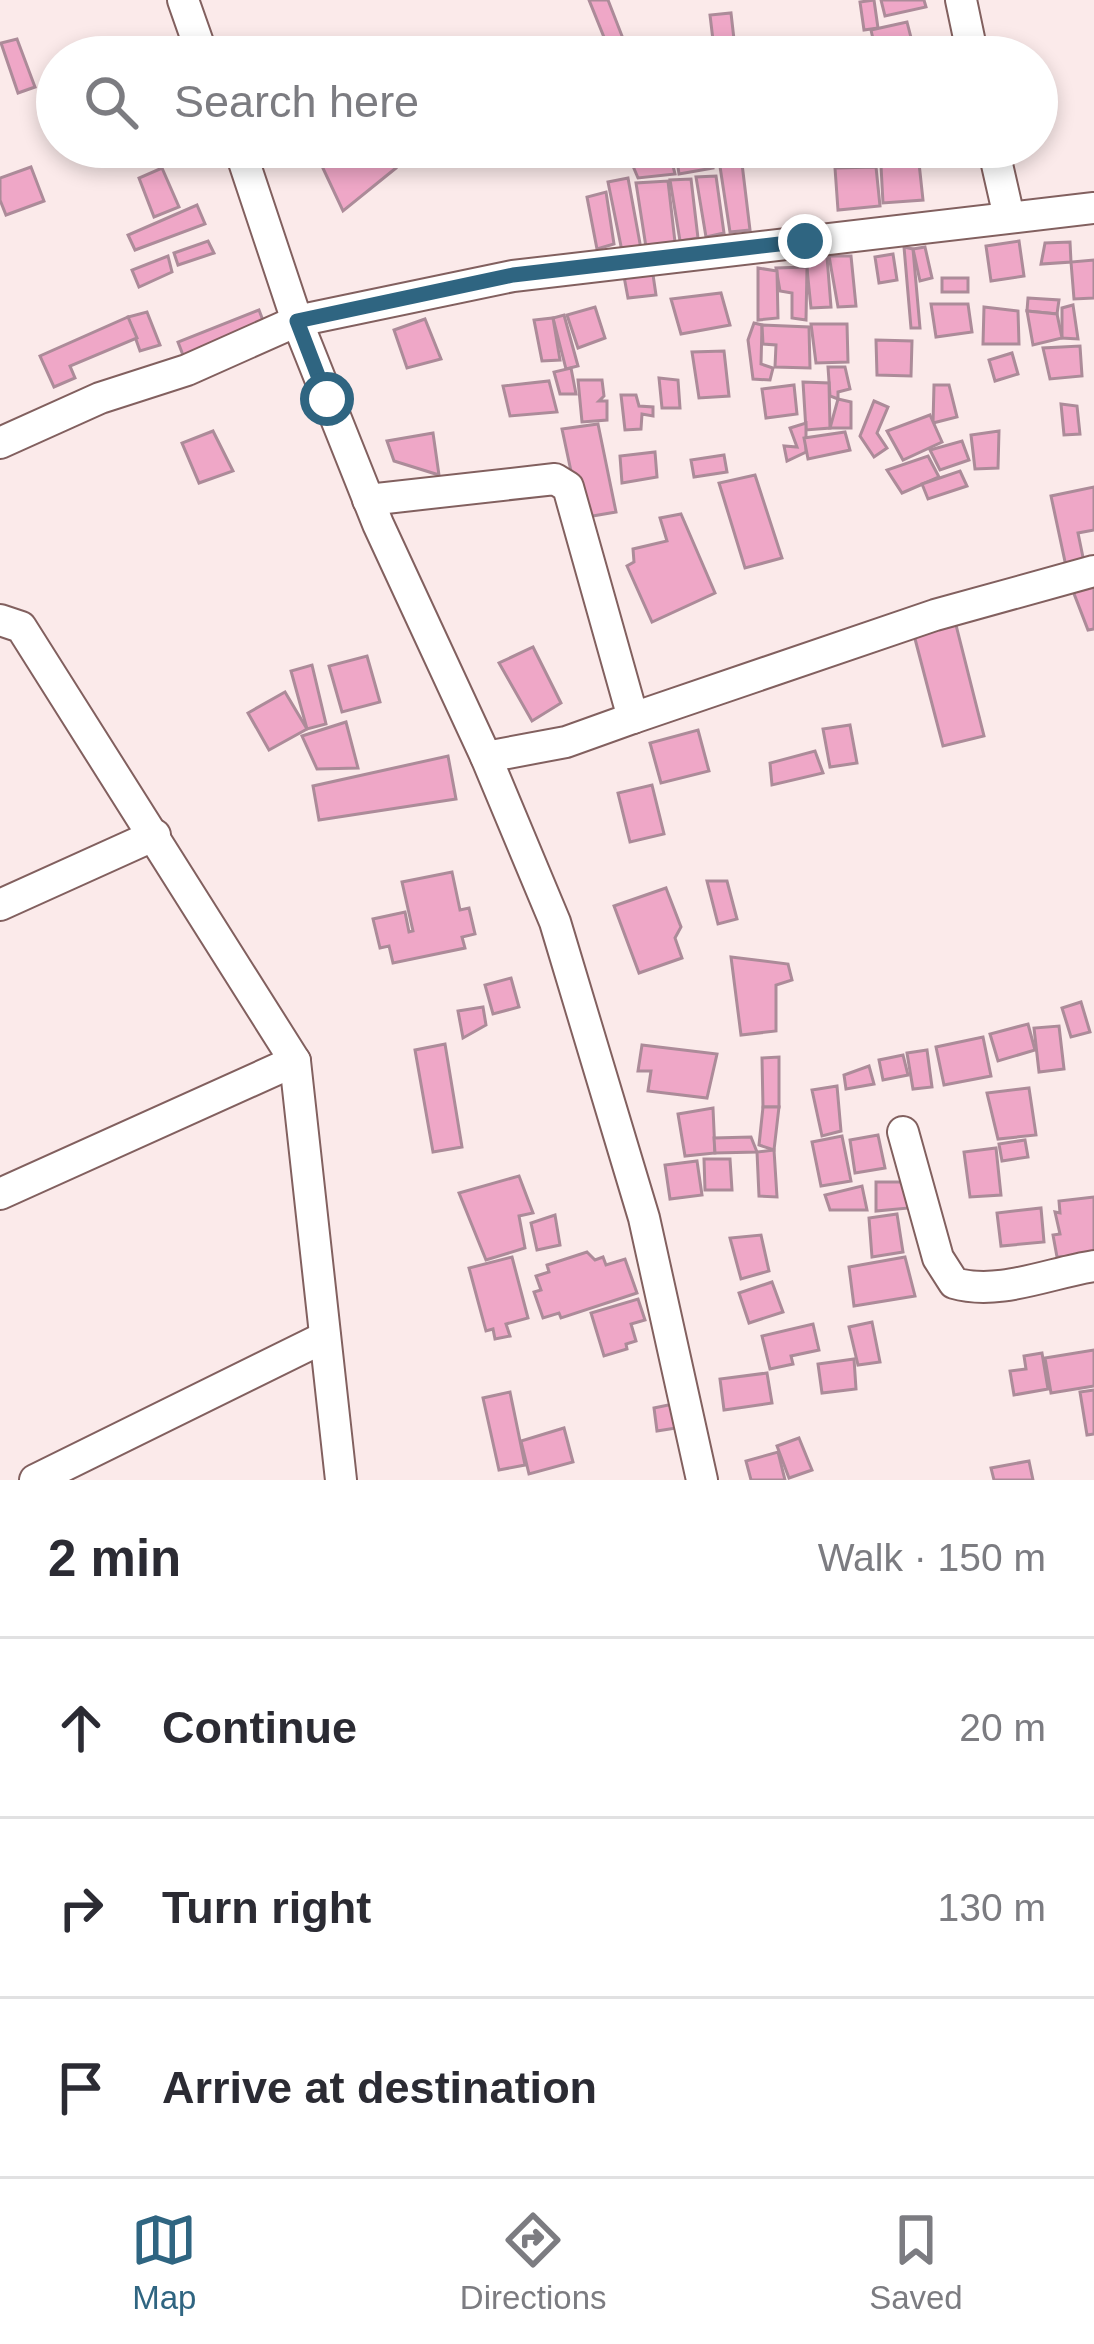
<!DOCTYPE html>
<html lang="en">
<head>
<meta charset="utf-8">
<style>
  body { margin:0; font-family:Arial,sans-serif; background:#f2f2f3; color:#2b2b33 }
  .stop { position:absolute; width:36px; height:36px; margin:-27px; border:9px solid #2f6581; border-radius:50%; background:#fff }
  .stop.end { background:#2f6581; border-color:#fff; box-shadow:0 3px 12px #0008 }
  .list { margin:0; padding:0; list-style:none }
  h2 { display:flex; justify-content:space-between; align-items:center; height:156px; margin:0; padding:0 48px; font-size:51px }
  h2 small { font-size:39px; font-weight:400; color:#7c7c81 }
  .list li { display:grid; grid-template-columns:78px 1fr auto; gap:36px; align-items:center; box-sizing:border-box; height:180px; padding:0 48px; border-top:3px solid #e1e1e2 }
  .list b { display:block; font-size:45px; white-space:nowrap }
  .list em { font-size:39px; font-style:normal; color:#7c7c81 }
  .icon { flex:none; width:66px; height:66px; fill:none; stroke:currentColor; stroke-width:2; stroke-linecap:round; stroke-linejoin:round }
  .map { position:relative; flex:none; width:1094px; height:1480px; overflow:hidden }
  .search { position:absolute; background:#fff; box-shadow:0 6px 18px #0003; left:36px; right:36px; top:36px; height:132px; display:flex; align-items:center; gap:30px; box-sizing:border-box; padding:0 42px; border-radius:66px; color:#7c7c81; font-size:45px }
  .sheet { height:696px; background:#fff }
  nav { display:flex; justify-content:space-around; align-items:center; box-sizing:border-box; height:168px; border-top:3px solid #e1e1e2; background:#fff; font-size:33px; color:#7c7c81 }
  nav a { display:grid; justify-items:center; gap:6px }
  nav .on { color:#2f6581 }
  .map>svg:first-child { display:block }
</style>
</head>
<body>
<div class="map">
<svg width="1094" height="1480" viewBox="0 0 1094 1480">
  <rect width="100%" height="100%" fill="#fbeaea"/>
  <g fill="#efa7c7" stroke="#ac8b99" stroke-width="3">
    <polygon points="589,0 608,0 629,54 612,57"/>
    <polygon points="874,0 878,28 864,30 860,2"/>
    <polygon points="881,0 924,0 926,7 885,16"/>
    <polygon points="731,13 736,57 715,57 710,15"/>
    <polygon points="907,22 916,57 877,57 871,30"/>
    <polygon points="17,39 35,87 18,93 1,43"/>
    <polygon points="313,147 385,147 396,168 343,211"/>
    <polygon points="717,147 740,147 750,230 730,232"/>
    <polygon points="710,149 713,168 679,174 676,153"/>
    <polygon points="670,154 675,174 638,178 630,159"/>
    <polygon points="919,163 923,200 883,203 881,166"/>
    <polygon points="31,167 44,201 6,215 0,200 0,178"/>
    <polygon points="876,167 880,206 838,210 835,168"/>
    <polygon points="162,168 179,207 154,217 139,178"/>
    <polygon points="716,176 724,233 706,237 696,177"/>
    <polygon points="628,178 641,249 622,251 608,182"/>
    <polygon points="691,179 698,238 680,241 670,180"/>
    <polygon points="668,181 675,242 646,247 636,183"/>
    <polygon points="606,192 614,244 597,249 587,197"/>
    <polygon points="197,205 205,224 135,250 128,235"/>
    <polygon points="208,241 214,253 178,265 174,253"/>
    <polygon points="1019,241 1024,276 991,281 986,246"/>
    <polygon points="1070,242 1071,262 1041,264 1045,243"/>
    <polygon points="904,247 913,249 920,328 911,328"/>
    <polygon points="925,247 932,278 920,281 913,249"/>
    <polygon points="893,254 897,280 879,283 875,257"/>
    <polygon points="168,256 172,272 139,287 132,270"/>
    <polygon points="829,256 851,256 856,306 838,307"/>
    <polygon points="827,257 831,307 811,308 806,259"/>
    <polygon points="1094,260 1094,298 1074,299 1071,262"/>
    <polygon points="807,267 806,320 792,318 792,293 780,291 776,268"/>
    <polygon points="652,268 656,295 628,298 623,271"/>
    <polygon points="758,268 777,271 778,318 758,320"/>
    <rect x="942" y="278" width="26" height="14"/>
    <polygon points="721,293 730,325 681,334 671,299"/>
    <polygon points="1028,298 1059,300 1057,314 1027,311"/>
    <polygon points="931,304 968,304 972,332 936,337"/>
    <polygon points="1073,305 1078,339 1062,338 1062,308"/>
    <polygon points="595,307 605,338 578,348 567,315"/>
    <polygon points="984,307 1018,311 1019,344 983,344"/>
    <polygon points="259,310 267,331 186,363 178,342"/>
    <polygon points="1027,311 1057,314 1062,338 1033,345"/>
    <polygon points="147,312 160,345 140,351 128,317"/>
    <polygon points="564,315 578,366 566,369 553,318"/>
    <polygon points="128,317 137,338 70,366 75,378 54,387 40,356"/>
    <polygon points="553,318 560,360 542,361 534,320"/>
    <polygon points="425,319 441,359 407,368 394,330"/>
    <polygon points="754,323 762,325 761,364 773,368 770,380 753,379 748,340"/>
    <polygon points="811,324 847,324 848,362 816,363"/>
    <polygon points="762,325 809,327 810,368 775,367 776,345 763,344"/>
    <polygon points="876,340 912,341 911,376 877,375"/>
    <polygon points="1080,346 1082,376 1050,379 1043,348"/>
    <polygon points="724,351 729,396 699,398 692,352"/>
    <polygon points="1012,353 1018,374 995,381 989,360"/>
    <polygon points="828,367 845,367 850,389 838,392 838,399 830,396"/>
    <polygon points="571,368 576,394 560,394 554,372"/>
    <polygon points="659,378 678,380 680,408 662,408"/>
    <polygon points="578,380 602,380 604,396 599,401 607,401 607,420 582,422"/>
    <polygon points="549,381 557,412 510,416 503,386"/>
    <polygon points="803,382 829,383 830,428 806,430"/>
    <polygon points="794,385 797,414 766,418 762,389"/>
    <polygon points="934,385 949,385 957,417 933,423"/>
    <polygon points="621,395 636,395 639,406 653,407 653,416 642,414 641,429 625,430"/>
    <polygon points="838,399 851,402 851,428 830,428"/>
    <polygon points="874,401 888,407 877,433 887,448 874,457 860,436"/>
    <polygon points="1061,404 1077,406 1080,434 1064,435"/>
    <polygon points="930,415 942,442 903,460 887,431"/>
    <polygon points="806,423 806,452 787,461 784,446 797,447 790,428"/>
    <polygon points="598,424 616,512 581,518 562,429"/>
    <polygon points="213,431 233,471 199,483 182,443"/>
    <polygon points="999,431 998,468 975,469 971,435"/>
    <polygon points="845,432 850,450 808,459 804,438"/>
    <polygon points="433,433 439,475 394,461 387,441"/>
    <polygon points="962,441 969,460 940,470 930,450"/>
    <polygon points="655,452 657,477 622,483 620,456"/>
    <polygon points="724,455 727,472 694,477 691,460"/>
    <polygon points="928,456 939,477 902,493 887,470"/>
    <polygon points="960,471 967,486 928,499 922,484"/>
    <polygon points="755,475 782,558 745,568 719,483"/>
    <polygon points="1094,487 1094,530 1078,533 1085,567 1067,571 1051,496"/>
    <polygon points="681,514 715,593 652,622 627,566 634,562 633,549 667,541 660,518"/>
    <polygon points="1094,583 1094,629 1088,630 1073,591"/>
    <polygon points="956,625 984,736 943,746 914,635"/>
    <polygon points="533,647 561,703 532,721 499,663"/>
    <polygon points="367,656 380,702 342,712 329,666"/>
    <polygon points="312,665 326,724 307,729 291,671"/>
    <polygon points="285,692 307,729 269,750 248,713"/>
    <polygon points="346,722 358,768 317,769 302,736"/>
    <polygon points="850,725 857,763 830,767 823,729"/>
    <polygon points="698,730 709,771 661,783 650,743"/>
    <polygon points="815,751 823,773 772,785 770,763"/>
    <polygon points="448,756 456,799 319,820 313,786"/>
    <polygon points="652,785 664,834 630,842 618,793"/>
    <polygon points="452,872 460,910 469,908 475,934 462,937 465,948 393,963 389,946 380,948 373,919 405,912 409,932 413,931 402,882"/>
    <polygon points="707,881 727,881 737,919 718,924"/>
    <polygon points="666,888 681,927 675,938 682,958 639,973 614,906"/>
    <polygon points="731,957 788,964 792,980 776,985 776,1031 741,1035"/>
    <polygon points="511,978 519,1007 493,1014 485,985"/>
    <polygon points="1081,1002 1090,1032 1071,1037 1062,1008"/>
    <polygon points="483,1007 486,1025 463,1038 458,1011"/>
    <polygon points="1028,1024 1035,1050 998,1061 990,1034"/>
    <polygon points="1059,1026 1064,1069 1039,1072 1034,1028"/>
    <polygon points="983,1037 991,1076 944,1085 936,1047"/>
    <polygon points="445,1044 462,1147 433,1152 415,1050"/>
    <polygon points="642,1045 717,1054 707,1098 648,1091 651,1071 638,1071"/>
    <polygon points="927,1050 932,1087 913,1089 907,1053"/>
    <polygon points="903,1055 908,1075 883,1080 879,1060"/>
    <polygon points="779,1057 779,1107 763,1107 762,1058"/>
    <polygon points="869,1066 874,1084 846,1089 844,1075"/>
    <polygon points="837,1086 841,1131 822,1136 812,1090"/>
    <polygon points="1029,1088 1036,1135 998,1139 987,1093"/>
    <polygon points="763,1107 779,1107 774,1150 759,1145"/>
    <polygon points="713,1108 715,1153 685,1156 678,1114"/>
    <polygon points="878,1135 885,1168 855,1173 850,1140"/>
    <polygon points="842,1136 851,1181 821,1186 812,1142"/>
    <polygon points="751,1137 757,1152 715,1153 714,1138"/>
    <polygon points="1025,1140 1028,1157 1002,1161 999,1144"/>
    <polygon points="996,1148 1001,1195 970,1197 964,1152"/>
    <polygon points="774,1150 777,1197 759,1196 757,1152"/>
    <polygon points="704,1159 730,1159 732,1190 705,1190"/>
    <polygon points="697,1161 702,1195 670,1199 665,1165"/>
    <polygon points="519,1176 533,1213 519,1216 525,1248 486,1260 459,1193"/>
    <polygon points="876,1182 906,1182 909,1208 876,1211"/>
    <polygon points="862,1186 867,1210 830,1210 825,1195"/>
    <polygon points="1094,1197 1094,1255 1057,1257 1053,1235 1060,1234 1055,1212 1060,1213 1059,1201"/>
    <polygon points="1041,1208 1044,1242 1001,1246 997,1213"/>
    <polygon points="897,1214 903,1252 872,1257 869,1218"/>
    <polygon points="555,1215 560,1245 537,1250 531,1223"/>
    <polygon points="761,1235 769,1271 741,1279 730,1238"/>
    <polygon points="587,1252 595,1260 603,1257 606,1265 625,1259 637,1293 561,1318 559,1313 543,1318 534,1292 541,1290 536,1276 549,1272 547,1265"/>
    <polygon points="512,1257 528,1318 506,1324 510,1336 495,1339 493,1329 486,1331 469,1268"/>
    <polygon points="905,1257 915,1296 854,1306 849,1267"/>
    <polygon points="772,1282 783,1312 749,1323 739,1293"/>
    <polygon points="638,1299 645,1320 631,1324 636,1341 626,1344 627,1349 604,1356 591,1313"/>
    <polygon points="872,1322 880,1362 858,1365 849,1327"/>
    <polygon points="813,1324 819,1350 791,1356 793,1364 770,1369 762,1336"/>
    <polygon points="1094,1350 1094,1386 1051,1393 1045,1358"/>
    <polygon points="1042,1353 1048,1389 1014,1395 1010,1371 1026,1369 1024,1356"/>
    <polygon points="854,1359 856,1389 822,1393 818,1364"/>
    <polygon points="767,1373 772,1403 724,1410 720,1379"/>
    <polygon points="1094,1390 1094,1434 1087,1435 1080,1392"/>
    <polygon points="510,1392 525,1465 499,1470 483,1398"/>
    <polygon points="673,1404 676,1428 657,1431 654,1408"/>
    <polygon points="564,1428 573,1462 529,1474 521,1441"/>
    <polygon points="799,1438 812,1470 789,1478 777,1446"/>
    <polygon points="778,1452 785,1480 751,1480 746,1461"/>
    <polygon points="1029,1461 1033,1480 994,1480 991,1468"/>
  </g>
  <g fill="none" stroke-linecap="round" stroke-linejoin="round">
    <g stroke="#82605f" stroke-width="34">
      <g id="minor">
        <polyline points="183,0 203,57"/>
        <polyline points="961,0 973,57"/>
        <polyline points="239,147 297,321 378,524 486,757 555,922 644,1218 702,1480"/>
        <polyline points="993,147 1009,217"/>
        <polyline points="0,443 100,398 187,370 297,321 513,276 1094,208"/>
        <polyline points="368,500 555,479 568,487 633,718 566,742 486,757"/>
        <polyline points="0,620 21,627 295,1061 0,1194"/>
        <polyline points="633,718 935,615 1094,571"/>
        <polyline points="0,905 155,835"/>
        <polyline points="295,1061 341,1480"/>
        <path d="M 903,1132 L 938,1258 L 954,1283 C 999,1296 1049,1273 1094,1266"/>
        <polyline points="35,1480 325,1337"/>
      </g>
    </g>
    <use href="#minor" stroke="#fff" stroke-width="30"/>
  </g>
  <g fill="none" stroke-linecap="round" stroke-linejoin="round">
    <polyline stroke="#2f6581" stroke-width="15" points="327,399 297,321 513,275 805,241"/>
  </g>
</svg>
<div class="stop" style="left:327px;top:399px"></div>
<div class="stop end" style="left:805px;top:241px"></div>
<div class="search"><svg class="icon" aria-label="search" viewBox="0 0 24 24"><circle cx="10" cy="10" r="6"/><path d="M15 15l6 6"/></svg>Search here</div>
</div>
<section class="sheet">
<h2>2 min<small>Walk · 150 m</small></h2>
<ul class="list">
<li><svg class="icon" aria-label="ahead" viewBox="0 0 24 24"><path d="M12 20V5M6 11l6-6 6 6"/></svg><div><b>Continue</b></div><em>20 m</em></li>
<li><svg class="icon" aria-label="right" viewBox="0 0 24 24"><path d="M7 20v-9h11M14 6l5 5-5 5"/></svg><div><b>Turn right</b></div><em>130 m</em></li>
<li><svg class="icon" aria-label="arrive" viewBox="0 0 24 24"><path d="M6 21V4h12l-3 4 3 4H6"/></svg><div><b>Arrive at destination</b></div></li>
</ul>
</section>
<nav>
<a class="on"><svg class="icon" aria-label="map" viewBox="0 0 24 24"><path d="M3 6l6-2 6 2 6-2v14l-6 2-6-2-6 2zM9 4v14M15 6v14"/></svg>Map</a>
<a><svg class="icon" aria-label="directions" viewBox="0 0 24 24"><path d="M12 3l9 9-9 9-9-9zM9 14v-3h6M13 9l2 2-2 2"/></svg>Directions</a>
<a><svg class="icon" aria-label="saved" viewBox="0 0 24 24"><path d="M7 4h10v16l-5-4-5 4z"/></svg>Saved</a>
</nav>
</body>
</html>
